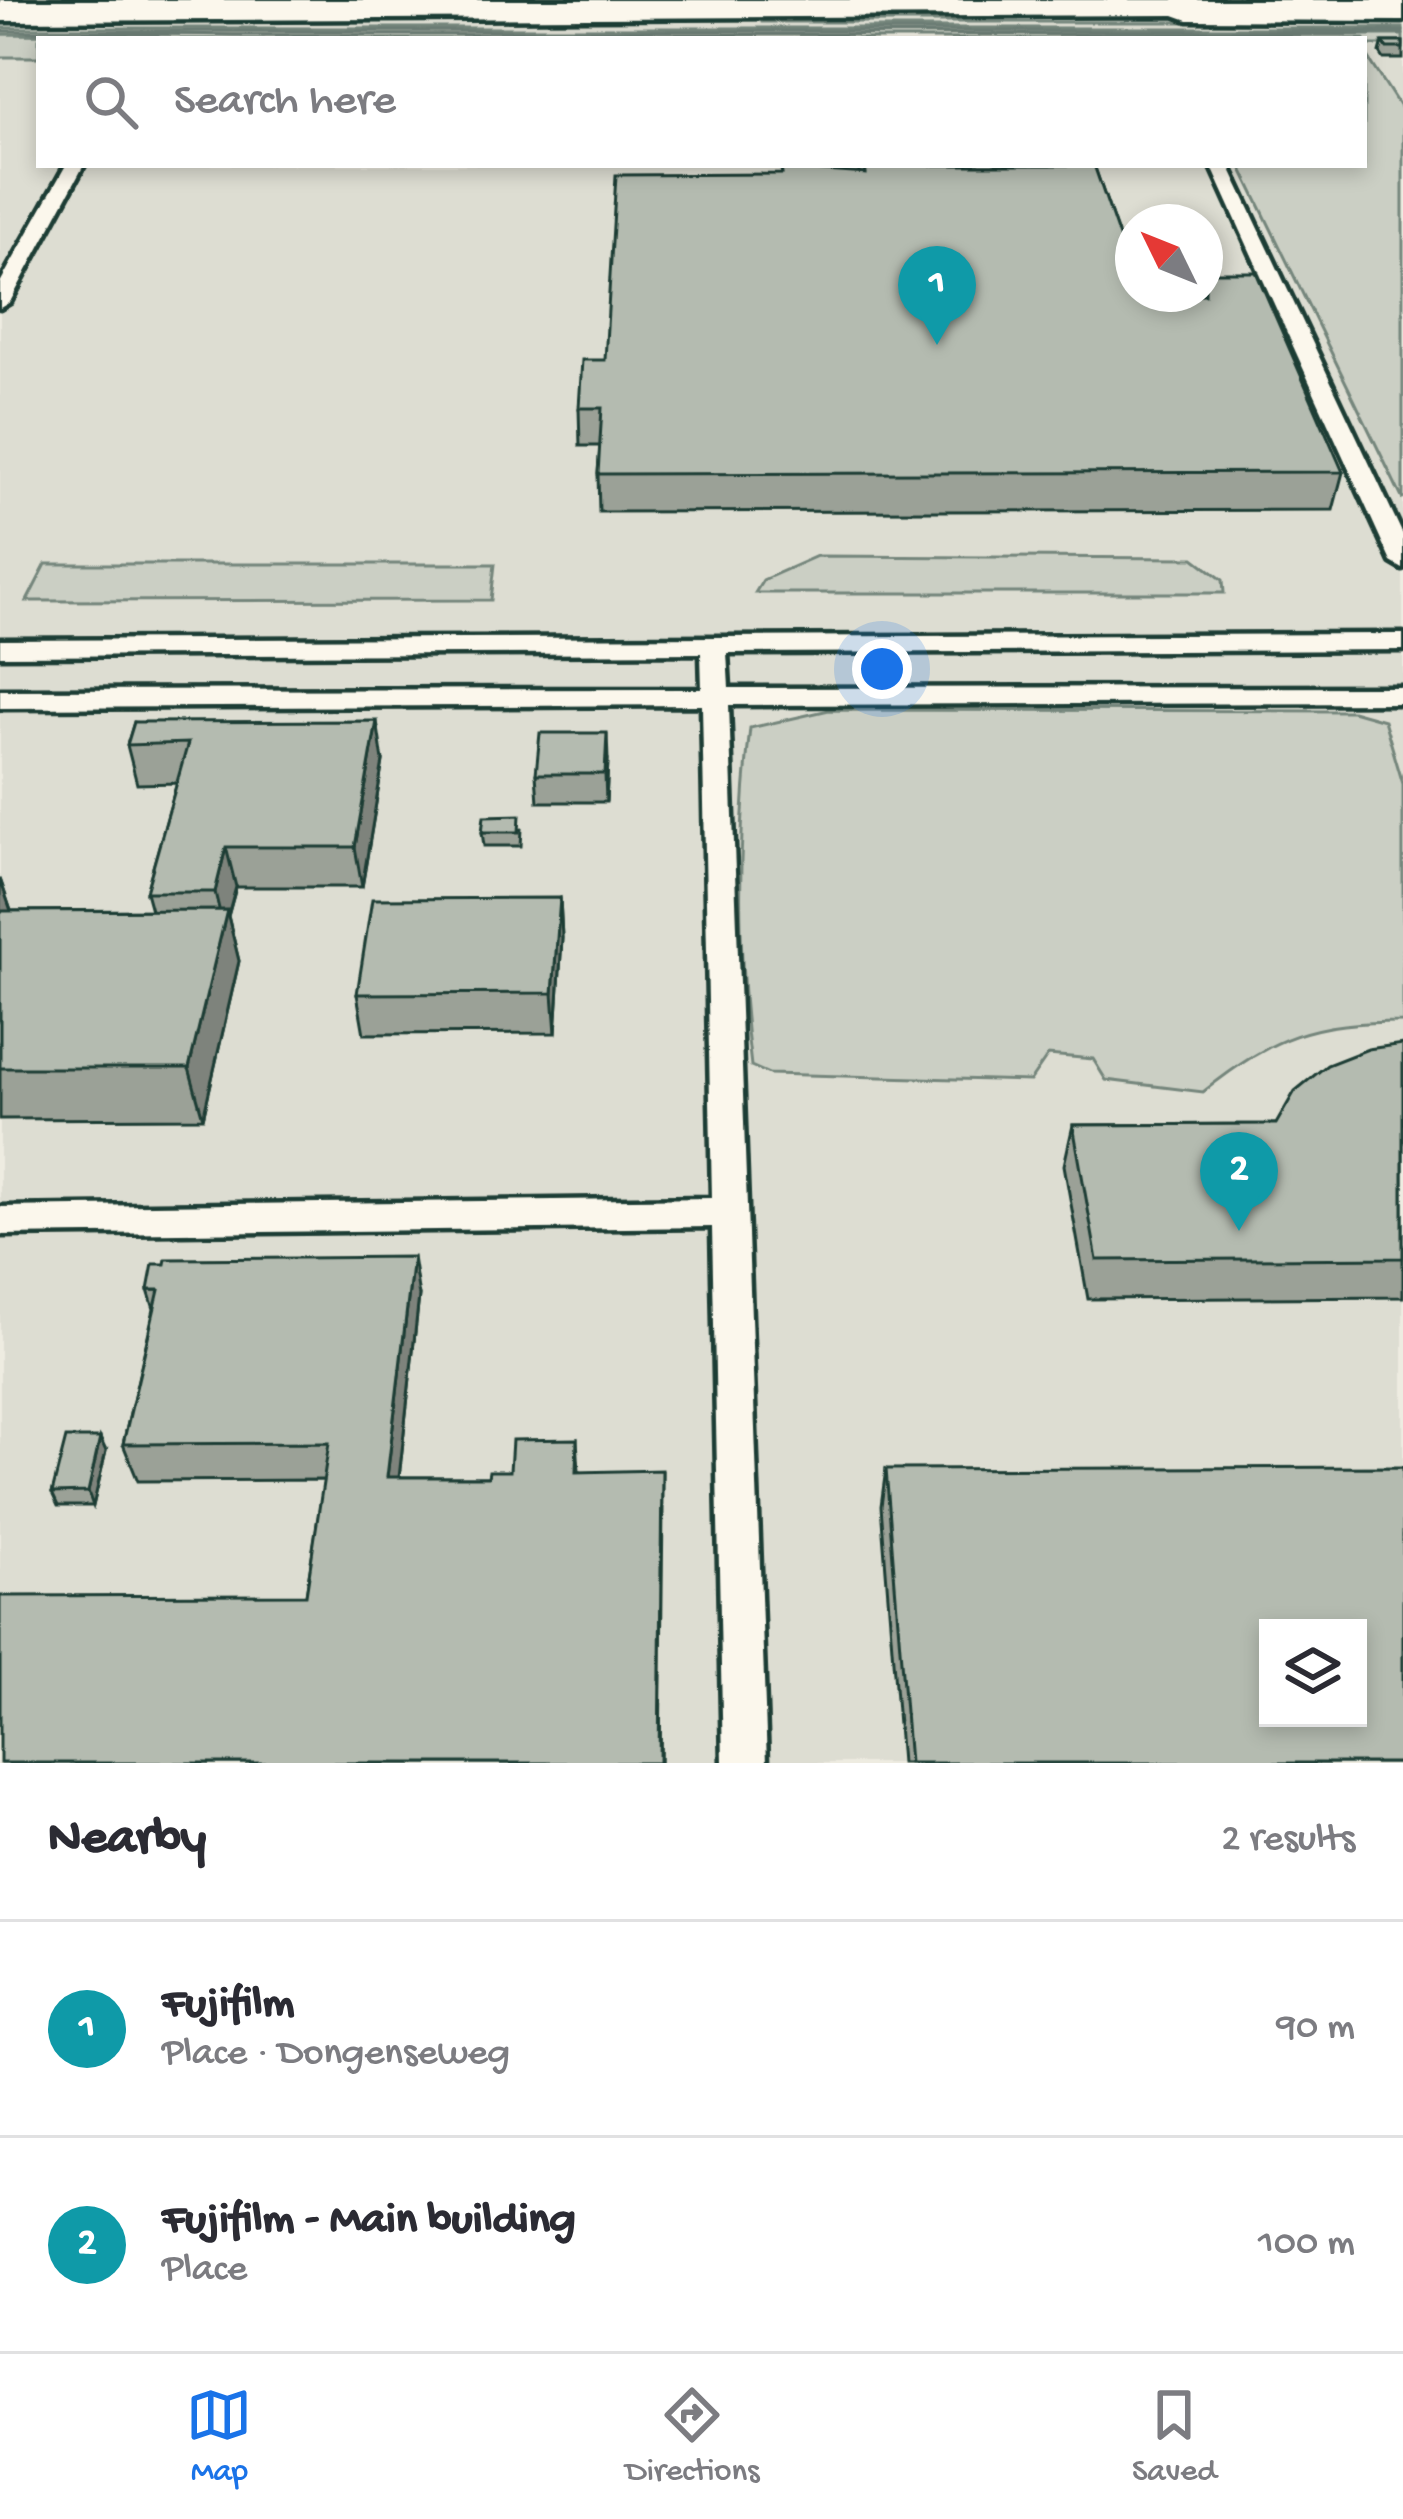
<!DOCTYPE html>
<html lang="en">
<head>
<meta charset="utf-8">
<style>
  body { margin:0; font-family:"Gochi Hand",sans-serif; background:#f2f2f3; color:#2b2b33 }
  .controls { position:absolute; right:36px; bottom:36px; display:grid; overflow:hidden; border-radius:0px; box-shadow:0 6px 18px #0003 }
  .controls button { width:108px; height:108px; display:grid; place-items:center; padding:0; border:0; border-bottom:3px solid #e1e1e2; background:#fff; color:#2b2b33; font:60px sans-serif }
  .compass { position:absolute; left:1115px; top:204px; width:108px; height:108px; border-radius:50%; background:#fff; box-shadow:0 6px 18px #0003; rotate:313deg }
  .you { position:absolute; left:882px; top:669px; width:42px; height:42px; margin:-30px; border:9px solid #fff; border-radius:50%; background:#1a73e8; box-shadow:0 0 0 18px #1a73e833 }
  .badge { display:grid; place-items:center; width:78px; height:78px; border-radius:50%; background:#1a73e8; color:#fff; font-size:39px; font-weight:700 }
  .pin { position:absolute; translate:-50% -99px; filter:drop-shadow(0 3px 6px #0008) }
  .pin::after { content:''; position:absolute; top:63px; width:42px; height:36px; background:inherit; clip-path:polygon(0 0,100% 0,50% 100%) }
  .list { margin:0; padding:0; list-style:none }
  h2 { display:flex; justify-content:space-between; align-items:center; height:156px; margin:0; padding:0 48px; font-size:51px }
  h2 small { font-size:39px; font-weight:400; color:#7c7c81 }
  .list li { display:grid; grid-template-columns:78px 1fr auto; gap:36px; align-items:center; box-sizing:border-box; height:216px; padding:0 48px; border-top:3px solid #e1e1e2 }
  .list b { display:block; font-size:45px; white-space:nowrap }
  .list p { margin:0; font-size:39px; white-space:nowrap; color:#7c7c81 }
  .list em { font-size:39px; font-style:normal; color:#7c7c81 }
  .icon { flex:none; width:66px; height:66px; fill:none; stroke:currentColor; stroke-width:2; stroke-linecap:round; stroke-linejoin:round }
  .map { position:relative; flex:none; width:1403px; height:1763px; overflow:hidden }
  .search { position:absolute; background:#fff; box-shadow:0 6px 18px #0003; left:36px; right:36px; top:36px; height:132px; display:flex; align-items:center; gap:30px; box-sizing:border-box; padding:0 42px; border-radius:0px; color:#7c7c81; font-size:45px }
  .sheet { height:588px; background:#fff }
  nav { display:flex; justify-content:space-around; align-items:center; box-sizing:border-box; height:168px; border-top:3px solid #e1e1e2; background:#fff; font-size:33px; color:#7c7c81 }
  nav a { display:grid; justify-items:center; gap:6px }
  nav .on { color:#1a73e8 }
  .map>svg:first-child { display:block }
</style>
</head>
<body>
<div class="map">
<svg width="1403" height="1763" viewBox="0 0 1403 1763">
  <rect width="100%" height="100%" fill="#eeece1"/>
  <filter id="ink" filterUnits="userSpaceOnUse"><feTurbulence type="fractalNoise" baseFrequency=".00833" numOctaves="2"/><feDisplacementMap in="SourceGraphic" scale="24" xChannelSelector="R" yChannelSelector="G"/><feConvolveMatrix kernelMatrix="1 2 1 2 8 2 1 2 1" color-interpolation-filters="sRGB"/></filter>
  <g filter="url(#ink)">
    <path fill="#ddddd2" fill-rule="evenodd" d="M 0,0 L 1403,0 L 1403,1763 L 0,1763 ZM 39,39 L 1364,39 L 1364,165 L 39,165 ZM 1133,222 L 1205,222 L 1205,294 L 1133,294 ZM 1268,1628 L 1358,1628 L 1358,1718 L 1268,1718 Z"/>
    <g fill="#cbcfc4" stroke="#75867c" stroke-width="3">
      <polygon points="1135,14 1403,22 762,22 761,15"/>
      <polygon points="0,16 528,18 579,20 0,23"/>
      <polygon points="0,28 1403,28 1403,31"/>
      <polygon points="0,34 1403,35 1403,45 1364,45 1364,39 39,39 39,57 0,57"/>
      <polygon points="1364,51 1403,112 1403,500 1240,165 1364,165"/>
      <polygon points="817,556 1194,558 1223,580 1224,593 755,593 763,580"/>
      <polygon points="46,564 495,564 491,600 27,601"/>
      <path d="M 829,710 L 1352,711 L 1384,720 L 1403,784 L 1403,1022 C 1312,1022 1275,1035 1203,1092 L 1106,1080 L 1093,1059 L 1048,1055 L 1030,1081 L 769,1074 L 751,1066 C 737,956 738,838 750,728 Z"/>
    </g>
    <polygon fill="#9fa89f" stroke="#6c7d74" stroke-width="3" points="0,31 1403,31 1403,34 233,35"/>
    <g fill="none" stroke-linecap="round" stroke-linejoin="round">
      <g stroke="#1f3d34" stroke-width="9">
        <g id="lane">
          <polygon points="66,165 84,165 10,302 0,308 0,283"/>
          <polygon points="1211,165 1229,165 1403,535 1403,569 1391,562"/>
          <polygon points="1403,634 1403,650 727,653 729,688 1403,687 1403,703 729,705 767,1763 723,1763 712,1227 0,1235 0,1207 712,1198 702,705 0,708 0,690 702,689 701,653 0,656 0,640"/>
        </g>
      </g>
      <g stroke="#1f3d34" stroke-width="9">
        <polygon id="secondary" points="0,0 1403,0 1403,21 1188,20 1174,15 0,21"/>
      </g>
      <use href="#lane" fill="#fbf7ec" fill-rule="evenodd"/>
      <use href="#secondary" fill="#fbf7ec" fill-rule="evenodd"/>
    </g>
    <g fill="#9ba197" stroke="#1f3d34" stroke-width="3">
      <polygon points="1383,42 1403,42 1403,59 1384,59 1380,53"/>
      <polygon points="858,165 1094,165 1131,272 1343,472 1333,510 599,512 598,474 600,446 580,446 579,408 605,360 859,173"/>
      <polygon points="134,722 383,761 362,887 236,887 228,916 239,961 203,1118 0,1119 0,879 11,911 151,910 146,892 177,783 137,784 127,745"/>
      <polygon points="608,760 606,802 538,802 536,774"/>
      <polygon points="522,829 521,846 484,846 482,832"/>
      <polygon points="560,898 562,938 556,1033 364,1034 357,994"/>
      <polygon points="1403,1044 1403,1297 1088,1299 1064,1165 1073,1125 1276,1124"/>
      <polygon points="148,1290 419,1296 399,1477 488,1477 510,1471 577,1439 579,1471 663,1508 660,1763 0,1763 306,1595 324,1480 138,1481 123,1444 154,1309"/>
      <polygon points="106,1451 93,1506 58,1506 52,1493"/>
      <polygon points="886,1469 1403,1763 901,1763 881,1506"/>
    </g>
    <g fill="#7e837b" stroke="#1f3d34" stroke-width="3">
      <polygon points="377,721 383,761 362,887 355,847"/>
      <polygon points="607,733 608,760 606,802 605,774"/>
      <polygon points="226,847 236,887 228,916 239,961 203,1118 189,1068 223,926 215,892"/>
      <polygon points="0,879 17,928 0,944"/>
      <polygon points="560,898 562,938 556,1033 553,993"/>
      <polygon points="413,1257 419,1296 395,1514 387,1477"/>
      <polygon points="100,1438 106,1451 93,1506 88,1492"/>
      <polygon points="662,1470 660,1763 659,1763"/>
    </g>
    <g fill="#b4bbb0" stroke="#1f3d34" stroke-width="3" fill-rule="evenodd">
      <polygon points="1383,42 1403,42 1403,48 1387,48"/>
      <polygon points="865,165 1094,165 1131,272 1133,272 1133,294 1205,294 1205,272 1256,272 1343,472 598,474 602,408 579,408 582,360 605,360 616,175 782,174 781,168 866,174"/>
      <polygon points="377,721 355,847 226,847 215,892 146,892 188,743 127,745 134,722"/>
      <polygon points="540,733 607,733 605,774 536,774"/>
      <polygon points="520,815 519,832 482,832 484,816"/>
      <polygon points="560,898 553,993 357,994 372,899"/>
      <polygon points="227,910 189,1068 0,1068 0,911"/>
      <polygon points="1403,1044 1403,1258 1097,1260 1073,1125 1276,1124 1295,1091 1327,1065 1368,1049"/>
      <polygon points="413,1257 387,1477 488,1477 489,1471 510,1471 512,1440 577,1439 576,1472 662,1470 659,1763 0,1763 0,1596 306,1595 329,1443 123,1444 159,1290 148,1290 153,1264 165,1264 166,1259"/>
      <polygon points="66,1438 100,1438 88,1492 52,1493"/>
      <path d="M 1403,1467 L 1403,1763 L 909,1763 L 886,1469 ZM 1268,1628 L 1358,1628 L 1358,1718 L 1268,1718 Z"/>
    </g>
  </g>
</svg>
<div class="controls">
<button><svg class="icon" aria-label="layers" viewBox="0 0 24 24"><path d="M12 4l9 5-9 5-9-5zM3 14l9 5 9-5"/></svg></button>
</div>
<svg class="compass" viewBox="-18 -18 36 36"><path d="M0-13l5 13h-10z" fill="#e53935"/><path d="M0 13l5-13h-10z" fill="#7c7c81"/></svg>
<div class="you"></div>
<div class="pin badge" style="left:937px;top:345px;background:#0f9aa8">1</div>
<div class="pin badge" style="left:1239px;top:1231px;background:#0f9aa8">2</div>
<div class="search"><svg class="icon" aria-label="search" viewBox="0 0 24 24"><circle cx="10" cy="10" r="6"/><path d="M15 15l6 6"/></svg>Search here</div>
</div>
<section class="sheet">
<h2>Nearby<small>2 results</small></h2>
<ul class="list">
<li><span class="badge" style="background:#0f9aa8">1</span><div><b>Fujifilm</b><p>Place · Dongenseweg</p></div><em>90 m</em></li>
<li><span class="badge" style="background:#0f9aa8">2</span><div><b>Fujifilm - Main building</b><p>Place</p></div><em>100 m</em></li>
</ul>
</section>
<nav>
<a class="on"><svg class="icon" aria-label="map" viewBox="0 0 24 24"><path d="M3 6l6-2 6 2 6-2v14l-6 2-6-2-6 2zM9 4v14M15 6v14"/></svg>Map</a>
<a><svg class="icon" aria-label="directions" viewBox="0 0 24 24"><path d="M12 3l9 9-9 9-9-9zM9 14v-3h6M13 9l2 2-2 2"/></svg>Directions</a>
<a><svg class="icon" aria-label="saved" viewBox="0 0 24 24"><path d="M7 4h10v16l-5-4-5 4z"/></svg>Saved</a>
</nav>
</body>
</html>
